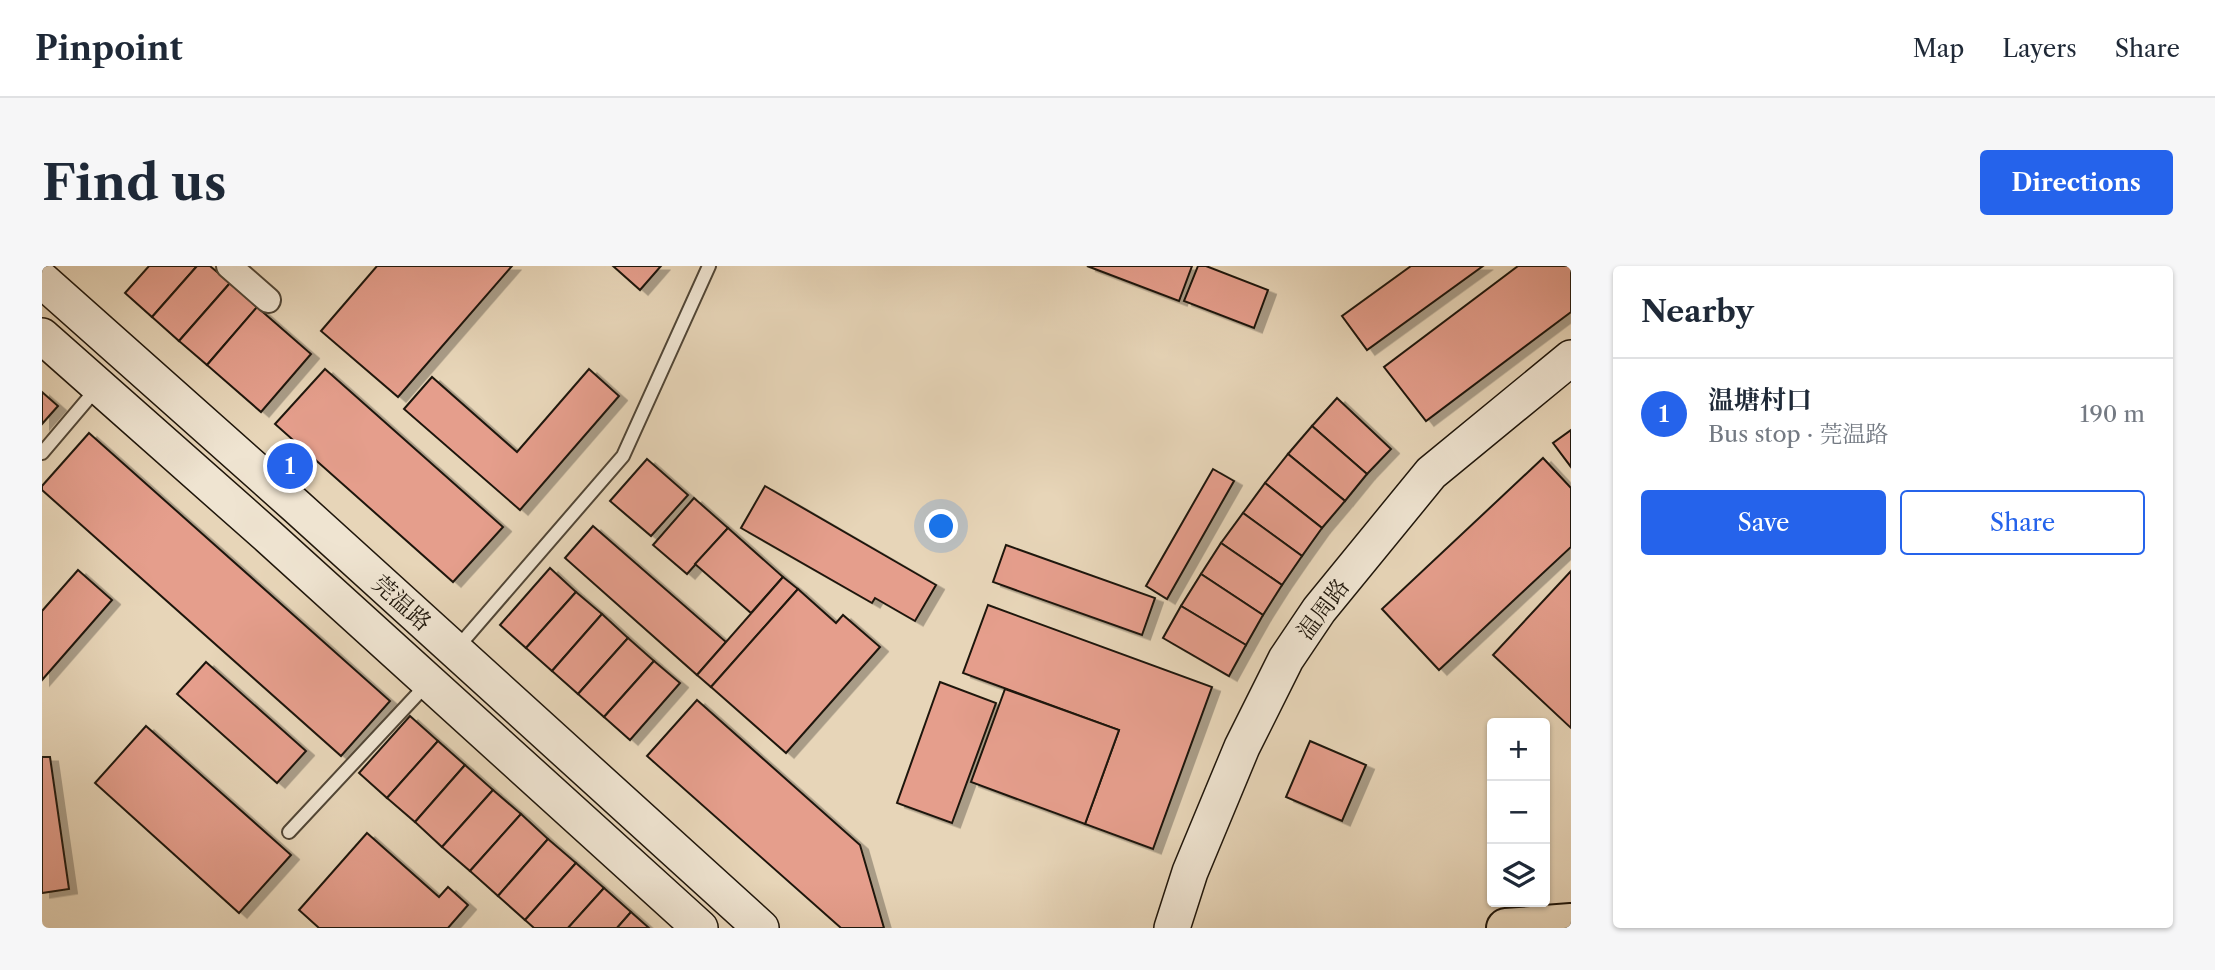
<!DOCTYPE html>
<html lang="en">
<head>
<meta charset="utf-8">
<style>
  body { margin:0; font-family:"Libre Caslon Text","Noto Serif SC",serif; background:#f6f6f7; color:#1f2937 }
  .controls { position:absolute; right:21px; bottom:21px; display:grid; overflow:hidden; border-radius:7px; box-shadow:0 2px 5px #0004 }
  .controls button { width:63px; height:63px; display:grid; place-items:center; padding:0; border:0; border-bottom:2px solid #e0e1e3; background:#fff; color:#1f2937; font:35px sans-serif }
  .you { position:absolute; left:900px; top:261px; width:24px; height:24px; margin:-18px; border:5px solid #fff; border-radius:50%; background:#1a73e8; box-shadow:0 0 0 10px #1a73e833 }
  .badge { display:grid; place-items:center; width:46px; height:46px; border-radius:50%; background:#2563eb; color:#fff; font-size:23px; font-weight:700 }
  .pin { position:absolute; translate:-50% -50%; border:4px solid #fff; box-shadow:0 2px 7px #0006 }
  .list { margin:0; padding:0; list-style:none }
  h2 { display:flex; justify-content:space-between; align-items:center; height:91px; margin:0; padding:0 28px; font-size:30px }
  h2 small { font-size:23px; font-weight:400; color:#747a83 }
  .list li { display:grid; grid-template-columns:46px 1fr auto; gap:21px; align-items:center; box-sizing:border-box; height:112px; padding:0 28px; border-top:2px solid #e0e1e3 }
  .list b { display:block; font-size:26px; white-space:nowrap }
  .list p { margin:0; font-size:23px; white-space:nowrap; color:#747a83 }
  .list em { font-size:23px; font-style:normal; color:#747a83 }
  .actions { display:flex; gap:14px; padding:21px 28px }
  .actions a { flex:1; padding:16px 0; border:2px solid #2563eb; border-radius:7px; text-align:center; font-size:24px; color:#2563eb }
  .actions .main { background:#2563eb; color:#fff }
  .icon { flex:none; width:38px; height:38px; fill:none; stroke:currentColor; stroke-width:2; stroke-linecap:round; stroke-linejoin:round }
  .map { position:relative; flex:none; width:1529px; height:662px; overflow:hidden; border-radius:7px }
  header { display:flex; align-items:center; gap:42px; box-sizing:border-box; height:98px; padding:0 35px; background:#fff; border-bottom:2px solid #e0e1e3 }
  header strong { font-size:33px }
  nav { display:flex; gap:38px; margin-inline-start:auto; font-size:24px }
  .intro { display:flex; align-items:center; justify-content:space-between; box-sizing:border-box; height:168px; padding:0 42px }
  h1 { margin:0; font-size:49px }
  .button { padding:18px 32px; border-radius:7px; background:#2563eb; color:#fff; font-size:24px; font-weight:700 }
  main { display:flex; gap:42px; padding:0 42px }
  aside { flex:1; background:#fff; border-radius:7px; box-shadow:0 2px 5px #0004 }
  .map>svg:first-child { display:block }
</style>
</head>
<body>
<header>
<strong>Pinpoint</strong>
<nav><a>Map</a><a>Layers</a><a>Share</a></nav>
</header>
<div class="intro"><h1>Find us</h1><a class="button">Directions</a></div>
<main>
<div class="map">
<svg width="1529" height="662" viewBox="0 0 1529 662">
  <defs>
    <filter id="shadow"><feDropShadow dx="8" dy="4.5" stdDeviation="0" flood-color="#0004"/></filter>
  </defs>
  <rect width="100%" height="100%" fill="#e7d5b8"/>
  <filter id="stains"><feTurbulence type="fractalNoise" baseFrequency=".00286" numOctaves="4"/><feColorMatrix values="0 0 0 0 .2 0 0 0 0 .09 0 0 0 0 .02 0 0 0 .5 -.17"/></filter>
  <radialGradient id="worn" r=".72"><stop offset=".6" stop-color="#630" stop-opacity="0"/><stop offset="1" stop-color="#630" stop-opacity=".3"/></radialGradient>
  <g fill="#e59e8c" stroke="#1f160b" stroke-width="2" filter="url(#shadow)">
    <polygon points="107,0 155,0 110,51 83,27"/>
    <polygon points="155,0 168,0 188,17 137,75 110,51"/>
    <polygon points="335,0 470,0 356,131 279,65"/>
    <polygon points="571,0 619,0 598,24"/>
    <polygon points="1045,0 1150,0 1137,35"/>
    <polygon points="1156,0 1164,0 1226,24 1212,62 1142,35"/>
    <polygon points="1369,0 1441,0 1325,84 1300,50"/>
    <polygon points="1476,0 1529,0 1529,46 1384,155 1342,101"/>
    <polygon points="188,17 215,41 165,99 137,75"/>
    <polygon points="215,41 269,88 219,146 165,99"/>
    <polygon points="283,103 461,261 411,316 233,158"/>
    <polygon points="547,103 577,130 478,244 362,143 390,111 475,186"/>
    <polygon points="0,126 16,140 0,158"/>
    <polygon points="1295,132 1349,183 1325,208 1270,160"/>
    <polygon points="1270,160 1325,208 1303,235 1246,188"/>
    <polygon points="1529,164 1529,201 1511,177"/>
    <polygon points="47,167 348,435 299,490 0,224 0,220"/>
    <polygon points="1246,188 1303,235 1280,262 1223,217"/>
    <polygon points="1501,192 1529,222 1529,281 1397,404 1340,343"/>
    <polygon points="605,193 646,229 609,270 568,235"/>
    <polygon points="1171,203 1192,215 1125,333 1104,320"/>
    <polygon points="1223,217 1280,262 1260,290 1201,247"/>
    <polygon points="723,220 894,319 873,355 833,332 830,337 699,262"/>
    <polygon points="652,232 686,262 645,308 611,279"/>
    <polygon points="1201,247 1260,290 1240,319 1179,277"/>
    <polygon points="551,260 684,376 655,409 523,292"/>
    <polygon points="686,262 741,311 709,347 653,298"/>
    <polygon points="1179,277 1240,319 1221,349 1159,308"/>
    <polygon points="964,279 1113,332 1100,369 951,316"/>
    <polygon points="508,302 534,326 484,382 458,359"/>
    <polygon points="36,304 70,334 0,414 0,345"/>
    <polygon points="1529,305 1529,462 1451,389"/>
    <polygon points="1159,308 1221,349 1204,379 1139,340"/>
    <polygon points="741,311 756,323 669,421 655,409"/>
    <polygon points="756,323 794,357 801,349 838,381 744,487 669,421"/>
    <polygon points="534,326 560,348 510,405 484,382"/>
    <polygon points="946,339 1170,421 1111,583 1043,558 1077,464 921,407"/>
    <polygon points="1139,340 1204,379 1187,410 1121,372"/>
    <polygon points="560,348 586,372 536,428 510,405"/>
    <polygon points="586,372 612,395 562,451 536,428"/>
    <polygon points="612,395 638,417 588,474 562,451"/>
    <polygon points="164,396 264,485 235,517 135,428"/>
    <polygon points="898,416 954,437 910,557 855,537"/>
    <polygon points="963,423 1077,464 1043,558 929,516"/>
    <polygon points="655,434 818,579 842,662 799,662 605,490"/>
    <polygon points="368,450 396,475 345,532 317,507"/>
    <polygon points="104,460 249,589 197,647 53,517"/>
    <polygon points="396,475 423,499 373,556 345,532"/>
    <polygon points="1268,475 1324,499 1300,555 1244,531"/>
    <polygon points="0,491 8,491 27,623 0,627"/>
    <polygon points="423,499 451,524 400,581 373,556"/>
    <polygon points="451,524 479,548 428,605 400,581"/>
    <polygon points="479,548 506,573 456,630 428,605"/>
    <polygon points="325,567 397,631 406,621 426,639 406,662 277,662 257,644"/>
    <polygon points="506,573 534,597 483,654 456,630"/>
    <polygon points="534,597 562,622 526,662 492,662 483,654"/>
    <polygon points="562,622 589,646 575,662 526,662"/>
    <polygon points="589,646 607,662 575,662"/>
  </g>
  <g fill="none" stroke-linecap="round" stroke-linejoin="round">
    <g stroke="#514636" stroke-width="16">
      <g id="service">
        <polyline points="0,187 56,121"/>
        <polyline points="415,382 581,190 667,0"/>
        <polyline points="247,566 385,418"/>
      </g>
    </g>
    <g stroke="#514636" stroke-width="28">
      <polyline id="minor" points="187,0 226,34"/>
    </g>
    <g stroke="#1f160b" stroke-width="38">
      <g id="secondary">
        <polyline points="0,14 254,240 719,662"/>
        <polyline points="0,70 227,271 658,662"/>
        <polyline points="1130,662 1148,606 1200,481 1244,393 1277,344 1389,207 1529,92"/>
      </g>
    </g>
    <g stroke="#1f160b" stroke-width="42">
      <polyline id="motorway" points="1464,662 1529,657"/>
    </g>
    <use href="#service" stroke="#efe4d1" stroke-width="12"/>
    <use href="#minor" stroke="#efe4d1" stroke-width="24"/>
    <use href="#secondary" stroke="#efe4d1" stroke-width="35"/>
    <use href="#motorway" stroke="#e7d5b8" stroke-width="38"/>
  </g>
  <g text-anchor="middle" stroke-width="5" stroke-linejoin="round" paint-order="stroke">
    <g font-size="23" fill="#1f160b" stroke="#efe4d1">
      <text transform="translate(360 337) rotate(42)" y="8">莞温路</text>
      <text transform="translate(1281 343) rotate(-53)" y="8">温周路</text>
    </g>
  </g>
  <rect width="100%" height="100%" filter="url(#stains)"/>
  <rect width="100%" height="100%" fill="url(#worn)"/>
</svg>
<div class="controls">
<button>+</button>
<button>−</button>
<button><svg class="icon" aria-label="layers" viewBox="0 0 24 24"><path d="M12 4l9 5-9 5-9-5zM3 14l9 5 9-5"/></svg></button>
</div>
<div class="you"></div>
<div class="pin badge" style="left:248px;top:200px">1</div>
</div>
<aside>
<h2>Nearby<small></small></h2>
<ul class="list">
<li><span class="badge">1</span><div><b>温塘村口</b><p>Bus stop · 莞温路</p></div><em>190 m</em></li>
</ul>
<div class="actions"><a class="main">Save</a><a>Share</a></div>
</aside>
</main>
</body>
</html>
